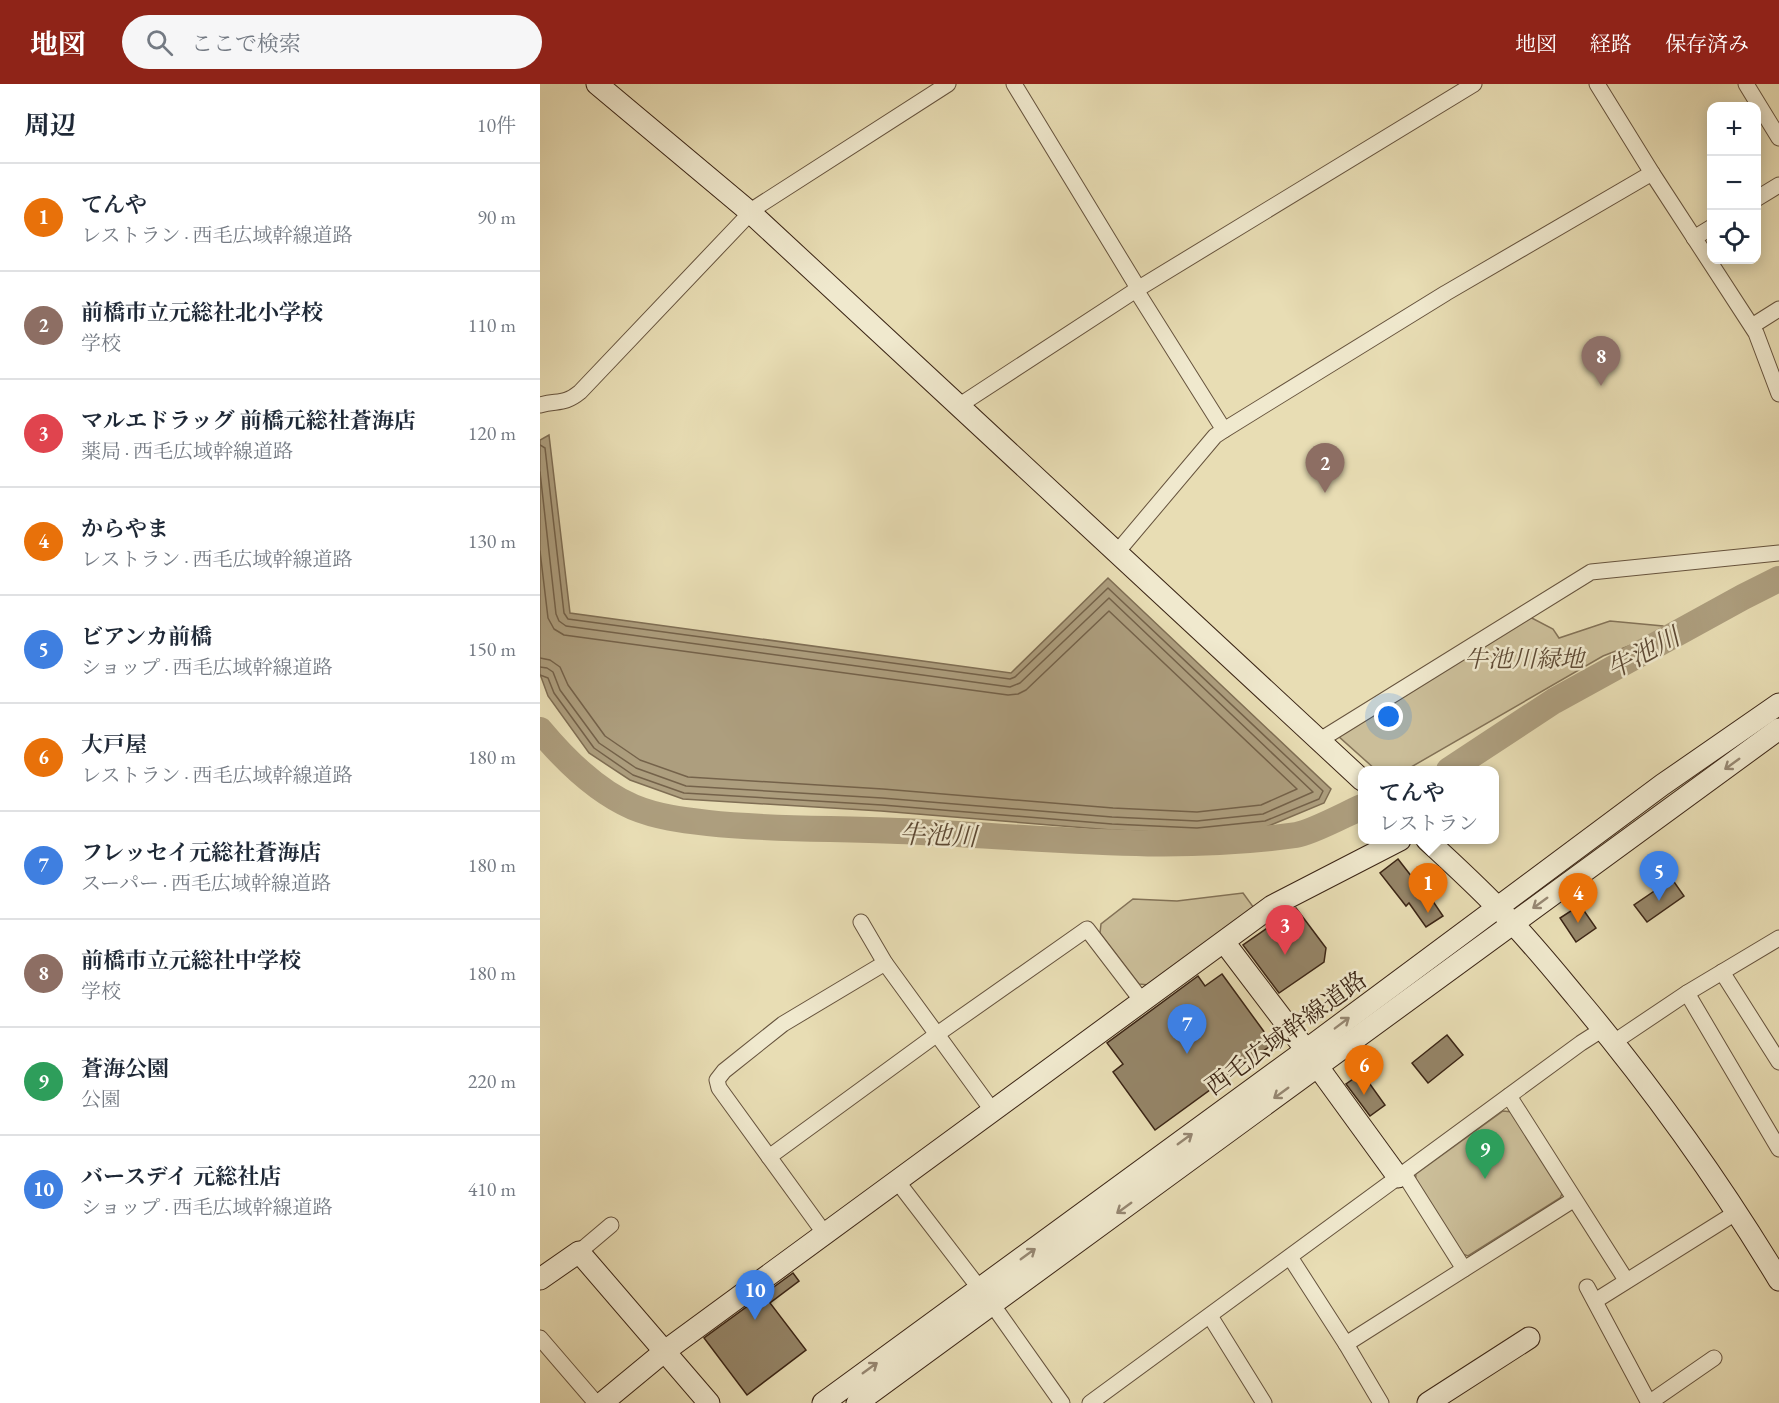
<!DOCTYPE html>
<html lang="ja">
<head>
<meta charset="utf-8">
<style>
  body { margin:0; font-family:"EB Garamond","Noto Serif JP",serif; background:#f6f6f7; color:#1f2937 }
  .controls { position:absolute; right:18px; top:18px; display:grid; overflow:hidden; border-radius:12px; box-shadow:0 3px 15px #0003 }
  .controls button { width:54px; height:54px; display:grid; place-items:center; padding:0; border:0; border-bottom:2px solid #e0e1e3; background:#fff; color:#1f2937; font:30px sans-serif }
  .you { position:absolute; left:849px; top:633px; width:21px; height:21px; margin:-15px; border:4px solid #fff; border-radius:50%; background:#1a73e8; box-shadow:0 0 0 9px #1a73e833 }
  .badge { display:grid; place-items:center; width:39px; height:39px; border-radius:50%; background:#8f2418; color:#fff; font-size:20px; font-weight:700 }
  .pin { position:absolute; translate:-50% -50px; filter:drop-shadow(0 2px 3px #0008) }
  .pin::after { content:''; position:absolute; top:32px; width:21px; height:18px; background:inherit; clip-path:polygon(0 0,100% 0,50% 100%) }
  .popup { position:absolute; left:818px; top:682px; width:141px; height:78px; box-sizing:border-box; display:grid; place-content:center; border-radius:12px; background:#fff; filter:drop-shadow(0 2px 4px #0005); font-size:20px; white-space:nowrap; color:#747a83 }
  .popup b { font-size:22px; color:#1f2937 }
  .popup::after { content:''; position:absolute; left:50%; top:100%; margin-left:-12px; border:12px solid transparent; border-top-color:#fff }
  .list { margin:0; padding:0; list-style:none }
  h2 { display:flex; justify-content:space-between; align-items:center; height:78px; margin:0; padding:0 24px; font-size:26px }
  h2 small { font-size:20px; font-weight:400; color:#747a83 }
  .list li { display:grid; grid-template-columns:39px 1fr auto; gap:18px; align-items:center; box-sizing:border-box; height:108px; padding:0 24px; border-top:2px solid #e0e1e3 }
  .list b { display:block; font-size:22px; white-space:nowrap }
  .list p { margin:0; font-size:20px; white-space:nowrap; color:#747a83 }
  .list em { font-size:20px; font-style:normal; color:#747a83 }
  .icon { flex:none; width:33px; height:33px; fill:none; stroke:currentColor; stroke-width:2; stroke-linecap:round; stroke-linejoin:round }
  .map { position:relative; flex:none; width:1239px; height:1319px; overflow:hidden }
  header { display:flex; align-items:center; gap:36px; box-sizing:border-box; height:84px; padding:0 30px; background:#8f2418; color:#fff }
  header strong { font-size:28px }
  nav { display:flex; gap:33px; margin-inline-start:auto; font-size:21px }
  .search { width:420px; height:54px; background:#f6f6f7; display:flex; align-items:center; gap:15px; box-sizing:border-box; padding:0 21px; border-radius:33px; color:#747a83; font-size:22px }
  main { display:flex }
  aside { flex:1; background:#fff }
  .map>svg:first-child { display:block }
</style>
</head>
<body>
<header>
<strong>地図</strong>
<div class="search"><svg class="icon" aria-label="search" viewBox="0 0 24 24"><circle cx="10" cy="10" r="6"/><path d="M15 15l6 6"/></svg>ここで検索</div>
<nav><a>地図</a><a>経路</a><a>保存済み</a></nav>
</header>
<main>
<aside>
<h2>周辺<small>10件</small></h2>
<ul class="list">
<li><span class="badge" style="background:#e8710a">1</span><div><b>てんや</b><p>レストラン · 西毛広域幹線道路</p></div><em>90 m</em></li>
<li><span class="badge" style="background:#8d6e63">2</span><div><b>前橋市立元総社北小学校</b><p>学校</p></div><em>110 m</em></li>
<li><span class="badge" style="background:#e0444e">3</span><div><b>マルエドラッグ 前橋元総社蒼海店</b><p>薬局 · 西毛広域幹線道路</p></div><em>120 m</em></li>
<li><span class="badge" style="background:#e8710a">4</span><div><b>からやま</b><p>レストラン · 西毛広域幹線道路</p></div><em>130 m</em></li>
<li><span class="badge" style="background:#3f7fe0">5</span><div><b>ビアンカ前橋</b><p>ショップ · 西毛広域幹線道路</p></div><em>150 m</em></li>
<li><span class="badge" style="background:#e8710a">6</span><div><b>大戸屋</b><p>レストラン · 西毛広域幹線道路</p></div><em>180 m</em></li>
<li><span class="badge" style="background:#3f7fe0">7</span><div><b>フレッセイ元総社蒼海店</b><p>スーパー · 西毛広域幹線道路</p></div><em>180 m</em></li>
<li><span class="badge" style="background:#8d6e63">8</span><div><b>前橋市立元総社中学校</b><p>学校</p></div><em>180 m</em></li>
<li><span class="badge" style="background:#2e9e5b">9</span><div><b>蒼海公園</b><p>公園</p></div><em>220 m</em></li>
<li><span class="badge" style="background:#3f7fe0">10</span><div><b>バースデイ 元総社店</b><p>ショップ · 西毛広域幹線道路</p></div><em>410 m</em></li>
</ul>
</aside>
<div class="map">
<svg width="1239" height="1319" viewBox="0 0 1239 1319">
  <rect width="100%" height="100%" fill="#e8ddb4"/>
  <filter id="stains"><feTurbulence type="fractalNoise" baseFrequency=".00333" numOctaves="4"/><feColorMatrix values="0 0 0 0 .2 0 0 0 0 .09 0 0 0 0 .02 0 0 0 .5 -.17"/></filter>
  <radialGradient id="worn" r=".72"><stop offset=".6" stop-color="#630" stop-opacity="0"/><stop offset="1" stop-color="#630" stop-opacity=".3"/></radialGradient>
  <g fill="#cbbe99" stroke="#837257" stroke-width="1.5">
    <polygon points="986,531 1013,545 1019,554 1070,537 1123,542 1125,548 1063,572 866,686 836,686 797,651"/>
    <polygon points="703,809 714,824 609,901 599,900 560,849 561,840 593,815 637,817"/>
    <polygon points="963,1027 973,1028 1023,1108 1020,1114 928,1172 920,1169 875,1100 876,1090"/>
  </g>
  <polygon fill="#ad9e7e" stroke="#7f6e54" stroke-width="1.5" points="9,351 30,529 471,589 568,494 791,705 784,719 726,743 658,750 571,746 341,727 143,715 90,696 49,669 8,612 0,590 0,356"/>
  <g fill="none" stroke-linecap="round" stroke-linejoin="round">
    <g stroke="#74624a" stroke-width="1.5">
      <polyline points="0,361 5,364 24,529 28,535 470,595 475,593 568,504 783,707 779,715 725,737 657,744 572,740 342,721 144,709 93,691 54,664 14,609 8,594 0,591"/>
      <polyline points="0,388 16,530 19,537 26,542 470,603 480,599 569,514 773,708 723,730 657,737 572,733 342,714 146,702 96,684 59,659 20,606 13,588 7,584 0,583"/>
      <polyline points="0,467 8,534 14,545 24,551 468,611 478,610 486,606 569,527 757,705 721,721 657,728 573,724 343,705 148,693 100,676 65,652 28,601 20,583 10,576 0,574"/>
    </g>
    <g stroke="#ad9e7e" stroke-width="26">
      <path d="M 0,646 C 25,676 56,707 93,723 C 117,733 142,736 168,739 C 231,746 294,744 358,747 C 490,752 623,770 756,751 C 771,749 806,730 822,723"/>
      <polyline points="909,686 1014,617 1203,513 1239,495"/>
    </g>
  </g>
  <g fill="#958568" stroke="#3b2515" stroke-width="1.5">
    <polygon points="858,775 886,811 888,810 903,832 886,843 869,819 866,822 840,789"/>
    <polygon points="1132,795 1144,812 1107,838 1094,821"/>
    <polygon points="1040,821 1056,844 1036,858 1020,834"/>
    <polygon points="756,824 786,864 784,878 739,909 703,861"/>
    <polygon points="682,890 733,960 615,1046 573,988 583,980 567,959 658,892 665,902"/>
    <polygon points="907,951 923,971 888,999 872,979"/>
    <polygon points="822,989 845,1021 830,1032 806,1000"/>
    <polygon points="253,1189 259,1197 230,1219 266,1266 207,1311 164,1254"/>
  </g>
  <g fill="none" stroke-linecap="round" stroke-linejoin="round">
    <g stroke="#66533d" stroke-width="17">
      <g id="street">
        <polyline points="474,0 595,199 596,206 684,346"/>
        <polyline points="1057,0 1112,89"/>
        <polyline points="1206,0 1239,54"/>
        <polyline points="1216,115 1239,101"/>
        <polyline points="1154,154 1172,143"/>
        <polyline points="1212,242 1239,225"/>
        <path d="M 0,321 C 18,316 24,321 40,308 L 215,124 L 408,0"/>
        <polyline points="421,323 426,317 596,206 934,0"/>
        <polyline points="578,467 675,352 684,346 906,209 1112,89 1216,249 1239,310"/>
        <polyline points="780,656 1051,488 1239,469"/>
        <polyline points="321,838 345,879 452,1026"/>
        <polyline points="1182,888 1239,978"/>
        <polyline points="1147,909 1239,1065"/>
        <polyline points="1074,958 1147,909 1239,854"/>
        <polyline points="969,1012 1086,1196"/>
        <polyline points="229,1073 396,951 547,845 602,917"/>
        <polyline points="864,1090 924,1185"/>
        <polyline points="357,1097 440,1205"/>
        <polyline points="285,1150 179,1004 177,996 184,987 243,940 345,879"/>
        <polyline points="39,1168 71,1141"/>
        <polyline points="750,1173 806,1260 841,1319"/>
        <polyline points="1047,1203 1109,1319"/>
        <polyline points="1055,1217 1197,1128"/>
        <polyline points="452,1220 522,1319"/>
        <polyline points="670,1232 724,1319"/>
        <polyline points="0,1254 56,1319"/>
        <polyline points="806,1260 1033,1116"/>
        <polyline points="550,1319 1041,959 1063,945"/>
        <polyline points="1109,1319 1174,1274"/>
      </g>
    </g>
    <g stroke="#3b2515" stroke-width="23">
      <g id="secondary">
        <polyline points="57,0 211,129 822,696"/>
        <path d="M 887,756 C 911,778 936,801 959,825 C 987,853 1012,884 1037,914 C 1112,1003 1179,1097 1239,1196"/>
        <polyline points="684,858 766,966"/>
        <polyline points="778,983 858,1093"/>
        <polyline points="0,1195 39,1168 169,1319"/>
        <polyline points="62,1319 125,1267 732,822 860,756"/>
        <polyline points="283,1319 766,966 1122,701 1239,620"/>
        <polyline points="317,1319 1239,645"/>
        <polyline points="888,1319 989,1254"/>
      </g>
    </g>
    <use href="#street" stroke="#f0e9ce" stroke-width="15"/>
    <use href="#secondary" stroke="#f0e9ce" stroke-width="21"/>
  </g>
  <defs><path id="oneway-shaft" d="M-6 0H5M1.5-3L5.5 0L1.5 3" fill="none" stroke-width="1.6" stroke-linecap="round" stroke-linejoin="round" transform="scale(1.5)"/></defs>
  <g stroke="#968772">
    <use href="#oneway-shaft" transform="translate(1192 680) rotate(144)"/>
    <use href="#oneway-shaft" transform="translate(1000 819) rotate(144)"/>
    <use href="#oneway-shaft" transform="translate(802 939) rotate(-37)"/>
    <use href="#oneway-shaft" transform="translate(741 1009) rotate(144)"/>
    <use href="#oneway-shaft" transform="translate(645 1055) rotate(-36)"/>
    <use href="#oneway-shaft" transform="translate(584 1124) rotate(144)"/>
    <use href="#oneway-shaft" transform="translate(488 1170) rotate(-36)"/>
    <use href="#oneway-shaft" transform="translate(330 1284) rotate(-36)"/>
  </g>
  <g text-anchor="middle" stroke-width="5" stroke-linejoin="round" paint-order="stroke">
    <g font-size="24" font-style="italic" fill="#5f4b36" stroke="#f0e9ce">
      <text x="984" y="583">牛池川緑地</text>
    </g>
    <g font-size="24" fill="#3b2515" stroke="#f0e9ce">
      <text transform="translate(746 949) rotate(-36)" y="8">西毛広域幹線道路</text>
    </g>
    <g font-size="26" font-style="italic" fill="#5d4934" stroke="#f0e9ce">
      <text transform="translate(1103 569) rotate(-28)" y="9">牛池川</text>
      <text transform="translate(398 751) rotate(2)" y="9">牛池川</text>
    </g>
  </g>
  <rect width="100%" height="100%" filter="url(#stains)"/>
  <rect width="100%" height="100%" fill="url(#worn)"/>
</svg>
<div class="controls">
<button>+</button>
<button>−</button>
<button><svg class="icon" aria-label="locate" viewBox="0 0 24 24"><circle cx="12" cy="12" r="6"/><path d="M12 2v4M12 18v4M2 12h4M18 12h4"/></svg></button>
</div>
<div class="you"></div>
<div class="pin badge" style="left:888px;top:829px;background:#e8710a">1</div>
<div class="popup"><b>てんや</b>レストラン</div>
<div class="pin badge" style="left:785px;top:409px;background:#8d6e63">2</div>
<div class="pin badge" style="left:745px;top:871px;background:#e0444e">3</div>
<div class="pin badge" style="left:1038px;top:839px;background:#e8710a">4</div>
<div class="pin badge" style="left:1119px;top:817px;background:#3f7fe0">5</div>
<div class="pin badge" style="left:824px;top:1011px;background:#e8710a">6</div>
<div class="pin badge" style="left:647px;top:970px;background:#3f7fe0">7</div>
<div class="pin badge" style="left:1061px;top:302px;background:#8d6e63">8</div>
<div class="pin badge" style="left:945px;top:1095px;background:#2e9e5b">9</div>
<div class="pin badge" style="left:215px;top:1236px;background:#3f7fe0">10</div>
</div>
</main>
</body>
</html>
